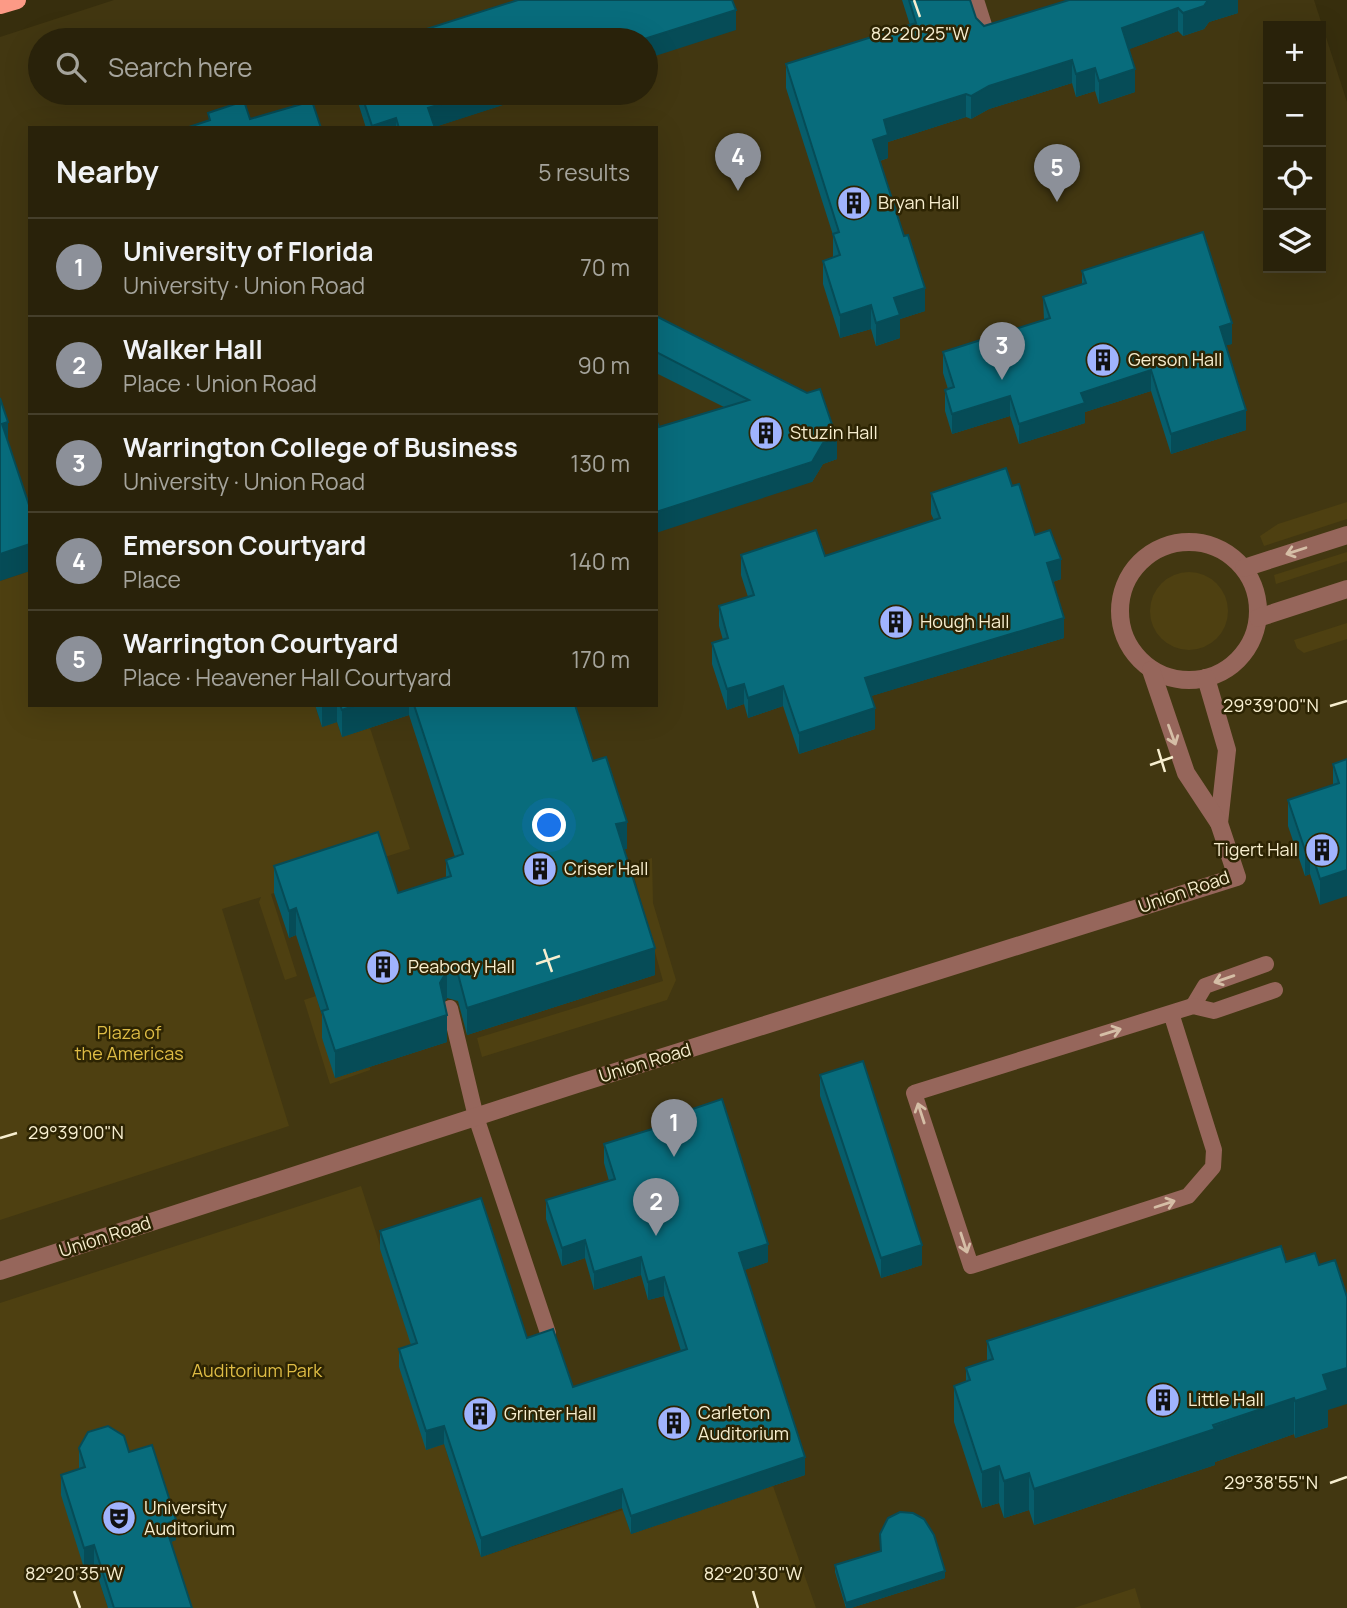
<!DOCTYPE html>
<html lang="en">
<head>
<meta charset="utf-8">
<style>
  body { margin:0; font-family:Manrope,sans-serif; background:#312a13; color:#f1f3f6 }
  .controls { position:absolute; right:21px; top:21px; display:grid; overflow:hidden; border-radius:0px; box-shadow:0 7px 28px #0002 }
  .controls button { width:63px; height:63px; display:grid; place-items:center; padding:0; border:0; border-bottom:2px solid #453f2b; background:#29220a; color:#f1f3f6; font:35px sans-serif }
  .you { position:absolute; left:550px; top:826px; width:24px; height:24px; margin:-18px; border:5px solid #fff; border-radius:50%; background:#1a73e8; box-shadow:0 0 0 10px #1a73e833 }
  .badge { display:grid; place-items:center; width:46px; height:46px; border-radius:50%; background:#8c9099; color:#fff; font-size:23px; font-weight:700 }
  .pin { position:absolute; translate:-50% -58px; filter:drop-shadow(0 2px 4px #0008) }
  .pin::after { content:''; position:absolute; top:37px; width:24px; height:21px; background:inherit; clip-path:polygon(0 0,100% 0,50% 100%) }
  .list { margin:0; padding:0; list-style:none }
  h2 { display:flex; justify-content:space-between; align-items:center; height:91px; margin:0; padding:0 28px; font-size:30px }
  h2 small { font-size:23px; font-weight:400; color:#a5a49c }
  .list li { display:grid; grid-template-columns:46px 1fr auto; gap:21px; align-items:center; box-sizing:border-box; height:98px; padding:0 28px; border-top:2px solid #453f2b }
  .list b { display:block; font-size:26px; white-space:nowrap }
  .list p { margin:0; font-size:23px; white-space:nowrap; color:#a5a49c }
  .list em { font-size:23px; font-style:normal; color:#a5a49c }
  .icon { flex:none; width:38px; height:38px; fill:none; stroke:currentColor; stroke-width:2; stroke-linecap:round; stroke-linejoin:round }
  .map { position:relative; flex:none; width:1347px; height:1608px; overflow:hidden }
  .search { position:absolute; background:#29220a; box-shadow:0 7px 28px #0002; left:28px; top:28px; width:630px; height:77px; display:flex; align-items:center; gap:18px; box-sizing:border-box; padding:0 24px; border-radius:38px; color:#a5a49c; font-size:26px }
  .panel { position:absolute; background:#29220a; box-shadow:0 7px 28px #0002; left:28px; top:126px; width:630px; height:581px; border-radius:0px }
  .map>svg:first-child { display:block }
</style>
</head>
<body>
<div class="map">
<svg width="1347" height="1608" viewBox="0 0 1347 1608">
  <rect width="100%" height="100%" fill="#372e0d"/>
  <path fill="#423711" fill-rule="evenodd" d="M 114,0 L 1314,0 L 1347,102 L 1347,1608 L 0,1608 L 0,37 ZM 1268,26 L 1321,26 L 1321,268 L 1268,268 ZM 40,40 L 646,40 L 646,93 L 40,93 ZM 30,128 L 656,128 L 656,705 L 30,705 Z"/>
  <g fill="#4e4011">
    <polygon points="1347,502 1347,519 1264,546 1260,536 1278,524"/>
    <polygon points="1347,552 1347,561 1276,584 1274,575"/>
    <polygon points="30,571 30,705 315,705 322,727 337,722 342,737 370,728 410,849 385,857 402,928 378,859 271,894 297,976 285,980 259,902 261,897 222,909 289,1126 0,1220 0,581"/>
    <circle cx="1189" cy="611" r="39"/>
    <polygon points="1347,623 1347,639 1304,653 1297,648 1294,640"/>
    <polygon points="652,858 653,903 676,980 667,1000 482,1057 477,1038 663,981 631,865"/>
    <polygon points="316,996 328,1036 335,1078 370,1067 370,1070 330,1084 304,1000"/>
    <polygon points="361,1186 417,1361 426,1449 444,1444 481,1557 623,1510 631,1534 773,1486 816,1608 185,1608 165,1544 176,1540 85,1488 85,1568 94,1565 108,1608 0,1608 0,1303"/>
    <polygon points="1135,1588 1141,1608 1074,1608"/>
  </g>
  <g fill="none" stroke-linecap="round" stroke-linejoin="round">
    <g stroke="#96665b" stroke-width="16">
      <polyline points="1193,1006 1205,986 1266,964"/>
      <polyline points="450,1008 476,1117 548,1333"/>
      <polyline points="1171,1013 1214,1150 1213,1167 1188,1196 971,1266 914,1093 1193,1006 1214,1011 1275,990"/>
    </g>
    <polyline stroke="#96665b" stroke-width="18" points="975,0 987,38 996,36"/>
    <g stroke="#96665b" stroke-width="18">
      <circle cx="1189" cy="611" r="69"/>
      <polyline points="1244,568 1347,535"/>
      <polyline points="1258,618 1347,589"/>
      <polyline points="1206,678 1227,750 1219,823"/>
      <polyline points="0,1271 577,1084 1237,877 1219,823 1186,773 1151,670"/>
    </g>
    <polyline stroke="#fc9a86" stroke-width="18" points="0,5 17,0"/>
  </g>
  <g fill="#075d6b">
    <polygon points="902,0 970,0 976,18 984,26 1238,0 1238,13 1209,22 1204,29 1183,36 1178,31 1129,49 1135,92 1099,104 1095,91 1076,97 1072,83 989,109 971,119 966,117 888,142 888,158 880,161 925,311 900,319 900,338 876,346 871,329 840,338 823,284 823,261 833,258 833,235 786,88 786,64 910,25"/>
    <polygon points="355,93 540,93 434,127 435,128 366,128"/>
    <polygon points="1082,271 1232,344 1226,345 1246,430 1171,454 1151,391 1085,412 1085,423 1019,444 1010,416 952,434 945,411 945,390 948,389 943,373 943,352 1044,320 1043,297 1082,285"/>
    <polygon points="656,316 837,459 823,464 812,482 659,427 724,407 656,373"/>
    <polygon points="1012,486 1035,535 1061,579 1053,582 1064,638 871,696 875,729 799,754 783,706 748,718 744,704 727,710 712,664 712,643 723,640 719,626 719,606 748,597 741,575 741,555 825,556 934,520 931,514 931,493"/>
    <polygon points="315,705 575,705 593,761 627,849 624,849 655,975 467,1035 458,1001 447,998 444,1002 447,1042 335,1078 322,1038 322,1015 296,935 289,938 274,893 274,866 398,893 446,877 446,860 455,857 409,715 342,737 337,722 322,727"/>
    <polygon points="1347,759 1320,905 1310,874 1305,876 1288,826 1288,800 1333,785 1333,764"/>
    <polygon points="820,1075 922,1265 881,1278 820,1096"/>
    <polygon points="660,1120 768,1262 744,1270 805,1475 631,1534 622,1508 481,1557 444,1444 426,1450 399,1367 399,1349 411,1345 380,1249 380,1231 527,1338 573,1387 681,1351 664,1296 648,1300 641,1275 594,1290 585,1258 562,1266 546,1219 546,1200 609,1181 604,1163 604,1144 660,1126"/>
    <polygon points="1281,1246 1328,1410 1328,1427 1295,1438 1294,1434 1215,1462 1215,1465 1034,1525 1029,1510 1004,1518 999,1503 982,1508 954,1422 954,1386 966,1382 966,1368 987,1361 987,1341"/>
    <polygon points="79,1448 129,1452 176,1540 171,1542 192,1608 108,1608 94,1565 84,1568 61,1495 61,1475 79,1469"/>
    <polygon points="835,1565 945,1578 851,1608 846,1608 835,1572"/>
  </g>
  <g fill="#064c57">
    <polygon points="1208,0 1238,0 1238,13 1209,22 1204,29 1183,36 1183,13"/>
    <polygon points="1178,8 1178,31 1122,52 1122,28"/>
    <polygon points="736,10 736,30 646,59 646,40 641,40"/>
    <polygon points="1072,60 1072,83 989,109 971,119 971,96 989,86"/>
    <polygon points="1095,68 1095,91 1076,97 1076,74"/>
    <polygon points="1135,69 1135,92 1099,104 1099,81"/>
    <polygon points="477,93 540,93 432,128 428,108"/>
    <polygon points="966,94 966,117 888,142 888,158 873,163 873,140 884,120"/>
    <polygon points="396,118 396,128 372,128 372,126"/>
    <polygon points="925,288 925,311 900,319 900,338 876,346 876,323 894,298"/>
    <polygon points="871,305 871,329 840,338 840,315"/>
    <polygon points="1232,323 1232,344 1220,347 1220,327"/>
    <polygon points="1151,370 1151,391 1085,412 1085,423 1019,444 1019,424 1081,393"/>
    <polygon points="1010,396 1010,416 952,434 952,414"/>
    <polygon points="1246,410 1246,430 1171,454 1171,434"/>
    <polygon points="8,422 8,449 2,424"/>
    <polygon points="837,439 837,459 823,464 812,482 656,533 656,512 823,443"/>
    <polygon points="30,544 30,571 0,581 0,554"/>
    <polygon points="1061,559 1061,579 1047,584 1047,563"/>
    <polygon points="1064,618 1064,638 865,698 865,678"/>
    <polygon points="744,684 744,704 727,710 727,689"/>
    <polygon points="783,686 783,706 748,718 748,698"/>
    <polygon points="322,705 337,705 337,722 322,727"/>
    <polygon points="356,705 409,705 409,715 342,737 342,710"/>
    <polygon points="875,708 875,729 799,754 799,733"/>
    <polygon points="627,822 627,849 616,851 616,824"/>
    <polygon points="1310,848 1310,874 1305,876 1305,850"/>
    <polygon points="1347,870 1347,896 1320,905 1320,879"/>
    <polygon points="296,908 296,935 289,938 289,911"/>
    <polygon points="655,948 655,975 467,1035 467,1008"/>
    <polygon points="447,971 447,998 440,1010 440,983"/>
    <polygon points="447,1015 447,1042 335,1078 335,1051"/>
    <polygon points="585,1240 585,1258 562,1266 562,1248"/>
    <polygon points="768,1244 768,1262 739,1272 739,1253"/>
    <polygon points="922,1245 922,1265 881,1278 881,1258"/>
    <polygon points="641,1257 641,1275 594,1290 594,1272"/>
    <polygon points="664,1277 664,1296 648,1300 648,1282"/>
    <polygon points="1347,1368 1347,1404 1328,1410 1328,1427 1295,1438 1295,1401 1323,1375"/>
    <polygon points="1294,1398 1294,1434 1215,1462 1215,1465 1034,1525 1034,1489"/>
    <polygon points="444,1426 444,1444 426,1450 426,1431"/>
    <polygon points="805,1457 805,1475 631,1534 631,1516"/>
    <polygon points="999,1466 999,1503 982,1508 982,1472"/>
    <polygon points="1029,1473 1029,1510 1004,1518 1004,1481"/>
    <polygon points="622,1489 622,1508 481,1557 481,1538"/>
    <polygon points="176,1520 176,1540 165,1544 165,1524"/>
    <polygon points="94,1545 94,1565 84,1568 84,1548"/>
    <polygon points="945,1571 945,1578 851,1608 846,1608 846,1603"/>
  </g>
  <g fill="#086c7c" stroke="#064c57" stroke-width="2">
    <polygon points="518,0 732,0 736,10 641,40 392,40"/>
    <polygon points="909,0 970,0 976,18 984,26 1069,0 1208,0 1204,6 1183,13 1178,8 1122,28 1135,69 1099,81 1095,68 1076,74 1072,60 989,86 971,96 966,94 884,120 888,135 873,140 904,236 908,235 925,288 894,298 900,315 876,323 871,305 840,315 823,261 840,255 833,234 839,232 786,64 916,23"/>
    <polygon points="361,93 477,93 428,108 435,128 399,128 396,118 372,126"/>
    <polygon points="244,101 250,119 312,101 321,128 186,128 210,120 208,113"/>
    <polygon points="1203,232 1232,323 1220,327 1246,410 1171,434 1151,370 1081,393 1085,403 1019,424 1010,396 952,414 945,390 954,387 943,352 1050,318 1043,297 1086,283 1082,271"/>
    <polygon points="656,316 807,393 820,389 837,439 823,443 812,462 656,512 656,420 659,427 749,400 656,352"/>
    <polygon points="0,398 8,422 2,424 30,508 30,544 0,554"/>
    <polygon points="1006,468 1012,486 1019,484 1035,535 1050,530 1061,559 1047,563 1064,618 865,678 875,708 799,733 783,686 748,698 744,684 727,689 712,643 728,638 719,606 754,595 741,555 816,530 825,556 940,518 931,493"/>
    <polygon points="340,705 356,705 342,710"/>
    <polygon points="414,705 575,705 593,761 606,757 627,822 616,824 655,948 467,1008 458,974 447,971 440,983 447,1015 335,1051 322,1011 328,1009 296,908 289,911 274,866 378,832 398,893 451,876 446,860 463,854"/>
    <polygon points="1347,759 1347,870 1320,879 1310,848 1305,850 1288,800 1339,783 1333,764"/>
    <polygon points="863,1061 922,1245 881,1258 820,1075"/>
    <polygon points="722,1099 768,1244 739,1253 805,1457 631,1516 622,1489 481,1538 444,1426 426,1431 399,1349 417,1343 380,1231 481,1198 527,1338 553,1329 573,1387 687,1349 664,1277 648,1282 641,1257 594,1272 585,1240 562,1248 546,1200 615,1179 604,1144 662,1126 660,1120"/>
    <polygon points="1281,1246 1286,1262 1315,1253 1319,1265 1335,1260 1347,1297 1347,1368 1323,1375 1328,1390 1295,1401 1294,1398 1213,1425 1215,1429 1034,1489 1029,1473 1004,1481 999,1466 982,1472 954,1386 970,1380 966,1368 993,1359 987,1341"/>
    <polygon points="108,1426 124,1436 129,1452 152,1445 176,1520 165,1524 192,1608 114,1608 94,1545 84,1548 61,1475 85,1467 79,1448 88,1432"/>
    <polygon points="900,1512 913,1513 924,1519 934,1535 945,1571 846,1603 835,1565 881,1551 880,1534 888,1518"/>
  </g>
  <defs><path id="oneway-shaft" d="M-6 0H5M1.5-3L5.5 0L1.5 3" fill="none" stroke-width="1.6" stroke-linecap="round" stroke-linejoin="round" transform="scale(1.75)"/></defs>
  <g stroke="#d5bea6">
    <use href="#oneway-shaft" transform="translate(1296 551) rotate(162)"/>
    <use href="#oneway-shaft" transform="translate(1172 735) rotate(70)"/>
    <use href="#oneway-shaft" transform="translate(1224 979) rotate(161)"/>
    <use href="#oneway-shaft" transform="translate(1111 1032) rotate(-17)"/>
    <use href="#oneway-shaft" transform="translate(921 1113) rotate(-108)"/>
    <use href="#oneway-shaft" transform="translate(1165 1204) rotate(-18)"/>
    <use href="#oneway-shaft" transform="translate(964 1243) rotate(72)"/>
  </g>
  <path fill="none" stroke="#f7eecf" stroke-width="2.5" d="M 914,0 L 920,17M 1330,706 L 1347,701M 1158,749 L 1165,772M 1150,765 L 1173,757M 544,949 L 552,972M 536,964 L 560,956M 0,1138 L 17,1133M 1330,1483 L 1347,1477M 74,1591 L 80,1608M 753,1591 L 758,1608"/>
  <defs>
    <g id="building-disc" transform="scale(1.75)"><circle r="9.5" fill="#a0b3fd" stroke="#2d2403"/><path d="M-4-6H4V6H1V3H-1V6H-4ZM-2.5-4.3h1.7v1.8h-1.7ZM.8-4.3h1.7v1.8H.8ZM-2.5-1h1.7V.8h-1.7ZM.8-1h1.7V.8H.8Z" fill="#111"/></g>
    <g id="theatre-disc" transform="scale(1.75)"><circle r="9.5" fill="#a0b3fd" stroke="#2d2403"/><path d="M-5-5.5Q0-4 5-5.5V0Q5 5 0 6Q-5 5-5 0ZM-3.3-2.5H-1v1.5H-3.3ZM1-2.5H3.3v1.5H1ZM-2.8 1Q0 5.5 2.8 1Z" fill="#111"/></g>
  </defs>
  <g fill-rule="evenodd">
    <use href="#building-disc" x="854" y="203"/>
    <use href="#building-disc" x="1103" y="360"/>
    <use href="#building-disc" x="766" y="433"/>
    <use href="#building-disc" x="896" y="622"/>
    <use href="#building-disc" x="1322" y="850"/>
    <use href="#building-disc" x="540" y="869"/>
    <use href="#building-disc" x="383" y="967"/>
    <use href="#building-disc" x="1163" y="1400"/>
    <use href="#building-disc" x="480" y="1414"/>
    <use href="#building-disc" x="674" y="1423"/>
    <use href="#theatre-disc" x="119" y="1518"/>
  </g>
  <g text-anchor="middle" stroke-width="5" stroke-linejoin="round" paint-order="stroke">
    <g font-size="18" fill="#f7eecf" stroke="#2d2403" text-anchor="start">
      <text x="878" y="209">Bryan Hall</text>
      <text x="1128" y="366">Gerson Hall</text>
      <text x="790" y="439">Stuzin Hall</text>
      <text x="920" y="628">Hough Hall</text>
      <text x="1298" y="856" text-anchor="end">Tigert Hall</text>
      <text x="564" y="875">Criser Hall</text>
      <text x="408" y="973">Peabody Hall</text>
      <text x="1188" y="1406">Little Hall</text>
      <text x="698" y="1419">Carleton<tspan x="698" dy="21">Auditorium</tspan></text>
      <text x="504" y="1420">Grinter Hall</text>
      <text x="144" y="1514">University<tspan x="144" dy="21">Auditorium</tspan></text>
    </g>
    <g font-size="18" fill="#f7eecf" stroke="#2d2403">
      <text transform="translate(1184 892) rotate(-19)" y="6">Union Road</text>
      <text transform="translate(645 1063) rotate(-17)" y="6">Union Road</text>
      <text transform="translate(105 1237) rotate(-18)" y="6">Union Road</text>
    </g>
    <g font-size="18" fill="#debc45" stroke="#2d2403">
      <text x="129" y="1039">Plaza of<tspan x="129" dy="21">the Americas</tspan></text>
      <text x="257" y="1377">Auditorium Park</text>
    </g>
  </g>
  <g font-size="18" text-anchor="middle" fill="#f7eecf" stroke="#2d2403" stroke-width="5" stroke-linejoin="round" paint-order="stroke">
    <text x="920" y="40">82°20'25"W</text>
    <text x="1271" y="712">29°39'00"N</text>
    <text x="76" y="1139">29°39'00"N</text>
    <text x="1271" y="1489">29°38'55"N</text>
    <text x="74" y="1580">82°20'35"W</text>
    <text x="753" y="1580">82°20'30"W</text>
  </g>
</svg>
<div class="controls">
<button>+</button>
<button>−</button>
<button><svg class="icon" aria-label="locate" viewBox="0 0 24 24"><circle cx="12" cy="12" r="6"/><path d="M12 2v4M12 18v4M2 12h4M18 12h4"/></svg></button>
<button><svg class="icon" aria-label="layers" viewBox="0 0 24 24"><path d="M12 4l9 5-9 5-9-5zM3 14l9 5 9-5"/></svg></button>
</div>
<div class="you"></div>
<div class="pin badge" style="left:674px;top:1157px">1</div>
<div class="pin badge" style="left:656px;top:1236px">2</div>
<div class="pin badge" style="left:1002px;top:380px">3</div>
<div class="pin badge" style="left:738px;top:191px">4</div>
<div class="pin badge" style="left:1057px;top:202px">5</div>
<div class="search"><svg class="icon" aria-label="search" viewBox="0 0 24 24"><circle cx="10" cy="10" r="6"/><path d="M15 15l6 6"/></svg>Search here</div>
<section class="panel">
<h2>Nearby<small>5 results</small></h2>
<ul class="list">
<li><span class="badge">1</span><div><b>University of Florida</b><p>University · Union Road</p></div><em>70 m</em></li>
<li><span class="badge">2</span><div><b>Walker Hall</b><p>Place · Union Road</p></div><em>90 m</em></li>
<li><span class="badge">3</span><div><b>Warrington College of Business</b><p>University · Union Road</p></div><em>130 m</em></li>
<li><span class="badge">4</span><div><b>Emerson Courtyard</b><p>Place</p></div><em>140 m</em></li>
<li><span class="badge">5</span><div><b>Warrington Courtyard</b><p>Place · Heavener Hall Courtyard</p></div><em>170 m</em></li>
</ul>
</section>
</div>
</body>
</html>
